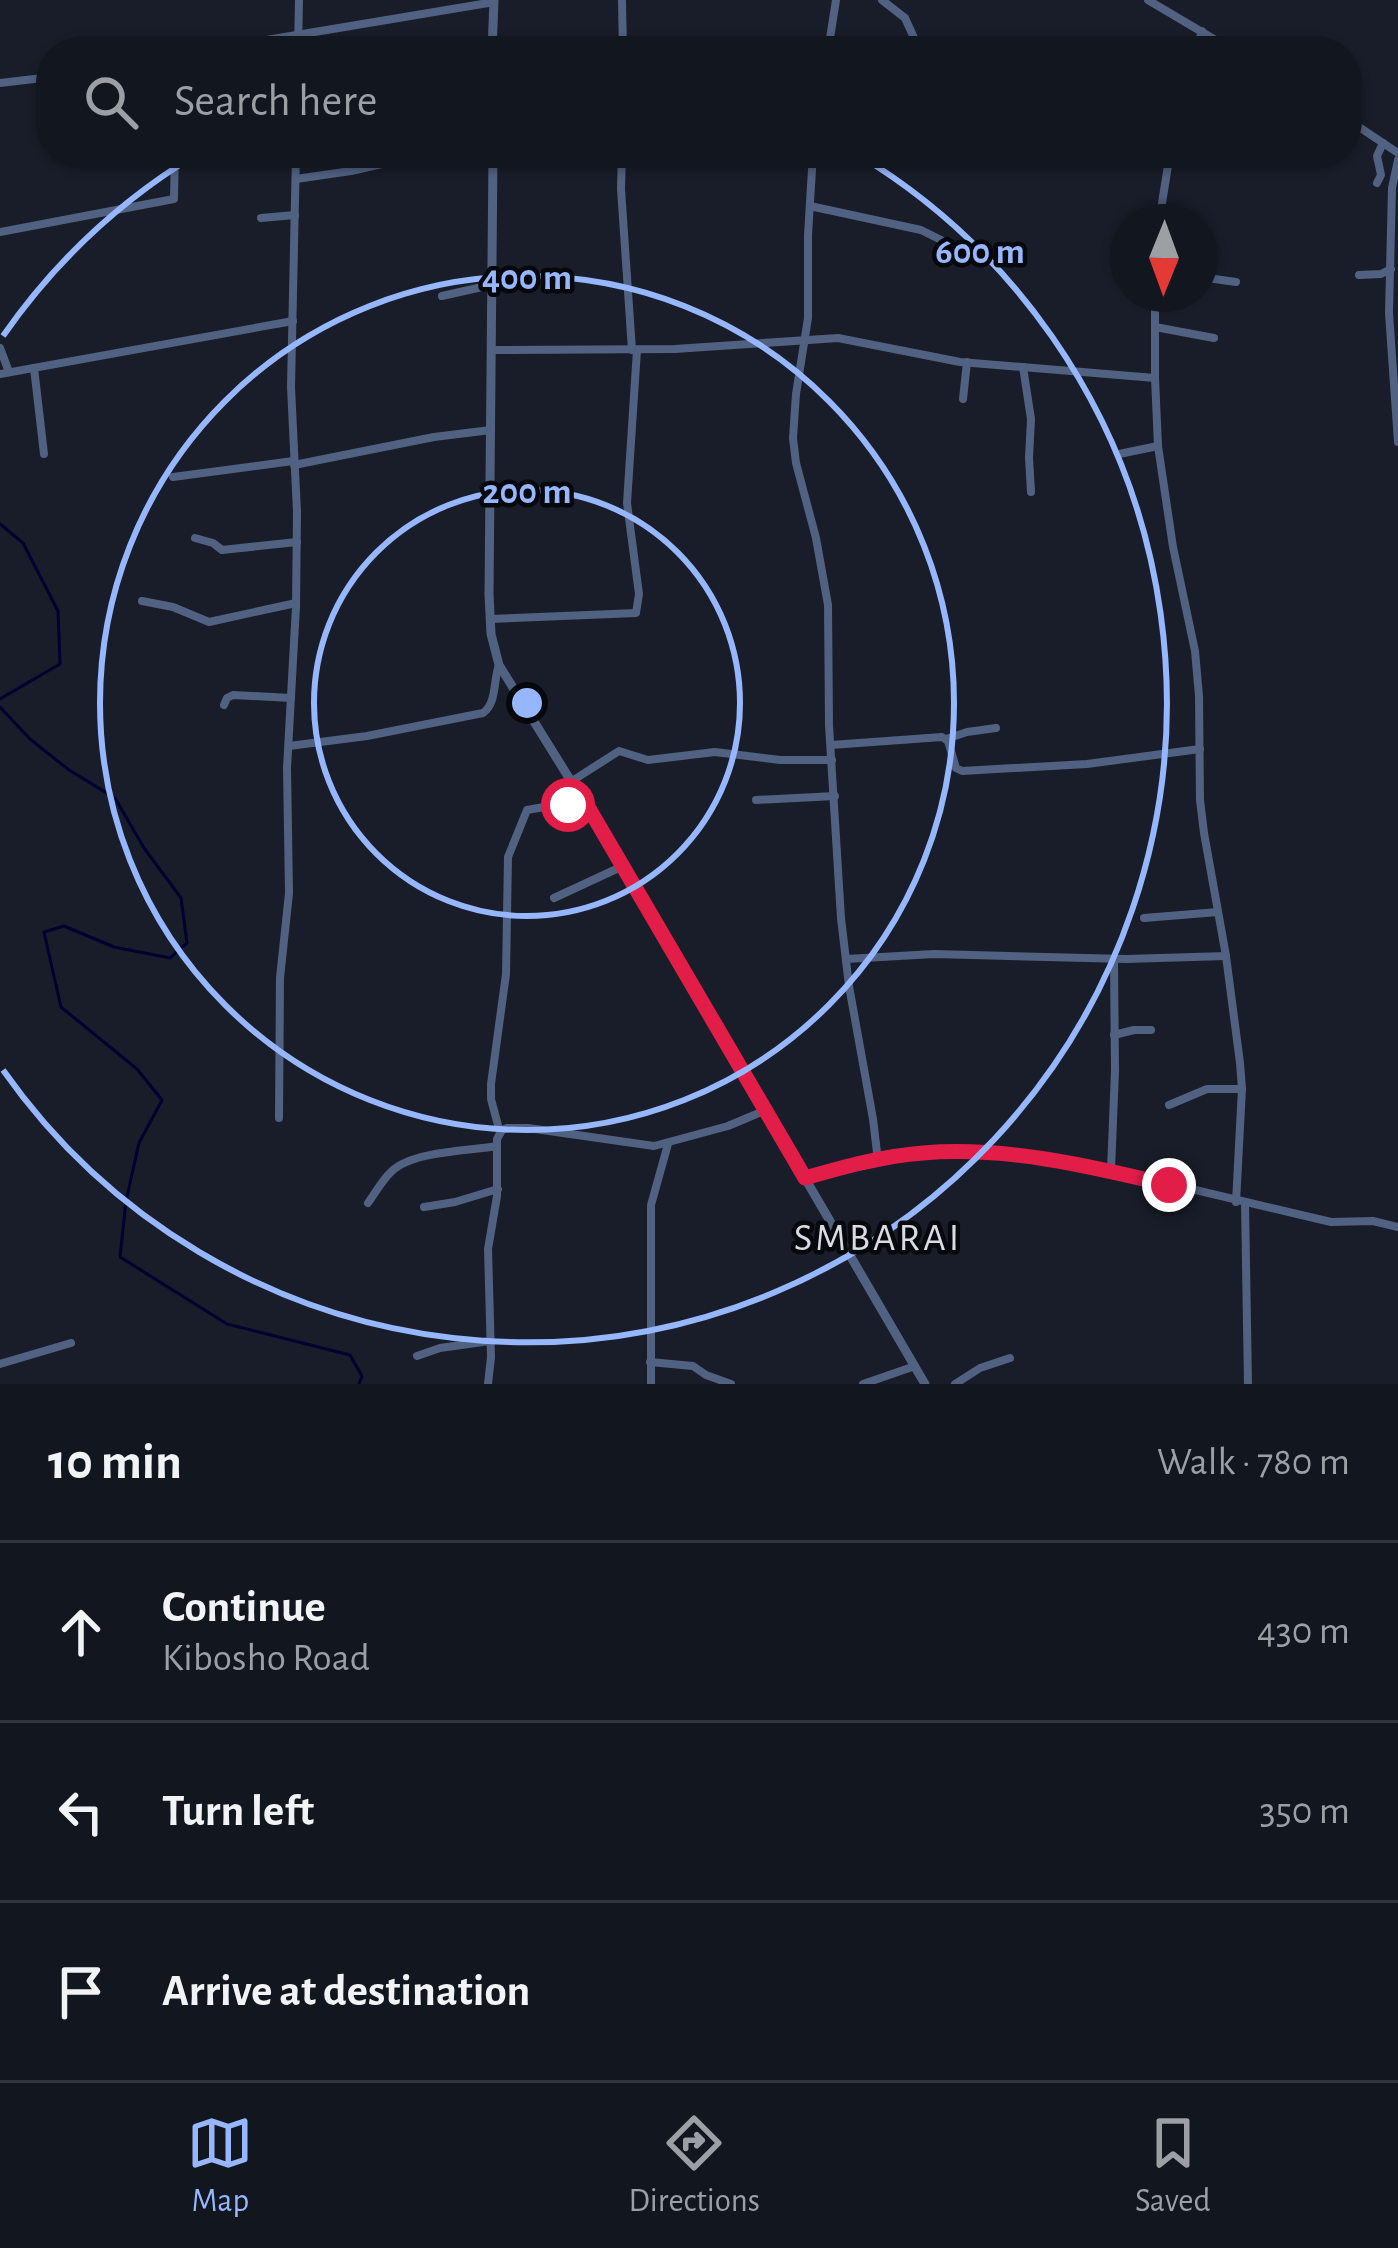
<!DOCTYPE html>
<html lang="en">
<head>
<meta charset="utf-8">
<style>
  body { margin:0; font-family:"Alegreya Sans",sans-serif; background:#1f232c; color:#f1f3f6 }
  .compass { position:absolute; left:1110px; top:204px; width:108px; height:108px; border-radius:50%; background:#12161f; box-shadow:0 3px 9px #0004; rotate:181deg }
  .stop { position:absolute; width:36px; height:36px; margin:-27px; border:9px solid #e11d48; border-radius:50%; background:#fff }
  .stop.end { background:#e11d48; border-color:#fff; box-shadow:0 3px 12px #0008 }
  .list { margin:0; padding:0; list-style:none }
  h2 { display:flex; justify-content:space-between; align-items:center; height:156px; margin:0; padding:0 48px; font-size:51px }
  h2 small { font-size:39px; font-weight:400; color:#9c9fa4 }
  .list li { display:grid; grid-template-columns:78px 1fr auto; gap:36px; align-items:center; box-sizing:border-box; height:180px; padding:0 48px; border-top:3px solid #31353d }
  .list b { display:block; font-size:45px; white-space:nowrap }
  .list p { margin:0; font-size:39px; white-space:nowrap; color:#9c9fa4 }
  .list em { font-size:39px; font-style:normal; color:#9c9fa4 }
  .icon { flex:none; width:66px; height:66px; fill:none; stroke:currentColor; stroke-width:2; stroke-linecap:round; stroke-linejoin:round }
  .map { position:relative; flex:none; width:1398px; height:1384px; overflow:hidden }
  .search { position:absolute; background:#12161f; box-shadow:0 3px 9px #0004; left:36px; right:36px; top:36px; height:132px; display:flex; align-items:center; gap:30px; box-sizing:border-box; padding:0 42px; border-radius:48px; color:#9c9fa4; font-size:45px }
  .sheet { height:696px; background:#12161f }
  nav { display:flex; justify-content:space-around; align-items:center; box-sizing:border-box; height:168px; border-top:3px solid #31353d; background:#12161f; font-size:33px; color:#9c9fa4 }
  nav a { display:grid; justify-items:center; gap:6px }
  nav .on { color:#96b6fd }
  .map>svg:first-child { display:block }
</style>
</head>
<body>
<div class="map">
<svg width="1398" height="1384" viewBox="0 0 1398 1384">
  <rect width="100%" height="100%" fill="#181d29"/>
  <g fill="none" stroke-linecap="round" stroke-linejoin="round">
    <g stroke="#010030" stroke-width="3">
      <polyline points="0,524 23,543 58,611 60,664 0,699"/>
      <polyline points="0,707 30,739 69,770 115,798 144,848 181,898 187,943 170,958 114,947 64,926 44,932 61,1007 137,1069 162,1100 139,1143 126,1201 120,1257 227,1324 350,1355 362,1376 359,1384"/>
    </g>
    <g stroke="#516181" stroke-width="8">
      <polyline points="622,0 623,51"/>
      <polyline points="882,0 905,18 920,51"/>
      <polyline points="1148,0 1234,51"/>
      <polyline points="201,51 494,2"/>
      <polyline points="298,51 299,0"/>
      <polyline points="828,51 836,0"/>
      <polyline points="1196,51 1202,31"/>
      <polyline points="0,83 51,77"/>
      <polyline points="1347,119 1398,153"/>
      <polyline points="622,153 621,189 632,350"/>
      <polyline points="813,153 808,235 808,318 796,394 793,438 796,463 816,538 828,605 829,725 841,918 849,986 873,1119 878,1161"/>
      <polyline points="1026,153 1035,158"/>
      <polyline points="1398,160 1392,188 1389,313 1398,442"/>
      <polyline points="296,179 351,171 430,153"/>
      <polyline points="1377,183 1381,175 1377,156 1383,143"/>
      <polyline points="810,206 921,230 955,247"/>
      <polyline points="261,218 295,215"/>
      <polyline points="1159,222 1170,153"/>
      <polyline points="0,232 174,199 175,153"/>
      <polyline points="1359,275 1381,274 1391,269"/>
      <polyline points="1200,277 1236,282"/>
      <polyline points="1155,294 1155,378 1158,446 1173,547 1195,651 1199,696 1200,800 1204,833 1226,956 1240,1063 1242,1089 1236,1202"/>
      <polyline points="442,296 491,285"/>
      <polyline points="1155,327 1214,338"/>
      <polyline points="0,348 9,372"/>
      <polyline points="491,350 675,349 838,338 960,362 1155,378"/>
      <polyline points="1023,367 1031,419 1029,458 1031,492"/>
      <polyline points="34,368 44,454"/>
      <polyline points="0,374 293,321"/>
      <polyline points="963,399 967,362"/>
      <polyline points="1119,454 1158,446"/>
      <polyline points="294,465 434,437 491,430"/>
      <polyline points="173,477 293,461"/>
      <polyline points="195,538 213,543 222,550 297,542"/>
      <polyline points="142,601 173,607 209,622 296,603"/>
      <polyline points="490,619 636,613 639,594 627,503 637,350"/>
      <polyline points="224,705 227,698 233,695 291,698"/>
      <polyline points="946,739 967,732 996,728"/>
      <polyline points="831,745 942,737 948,741 956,768 962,771 1087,764 1200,749"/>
      <path d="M 289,746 L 367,736 L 483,713 C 497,703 493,681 499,665"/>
      <polyline points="572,781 619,751 648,760 715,752 780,760 832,760"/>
      <polyline points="756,800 835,796"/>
      <polyline points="554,898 623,866"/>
      <polyline points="1144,918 1218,912"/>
      <polyline points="846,959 934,954 1126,959 1226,956"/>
      <polyline points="1114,1035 1134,1030 1151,1030"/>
      <polyline points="1169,1105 1207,1089 1242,1089"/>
      <polyline points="279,1118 280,978 289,893 287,768 296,607 297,512 291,387 296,153"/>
      <polyline points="500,1133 491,1099 491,1084 506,974 508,857 527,810 584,800"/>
      <polyline points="1111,1170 1115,1071 1114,958"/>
      <polyline points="805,1178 923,1153 970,1153 1040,1159 1111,1170 1331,1222 1373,1221 1398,1227"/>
      <path d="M 368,1203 C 376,1192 382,1180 392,1171 C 413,1151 468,1151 497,1146"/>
      <polyline points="1245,1203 1248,1384"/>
      <polyline points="424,1207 455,1202 498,1189"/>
      <polyline points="417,1356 440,1348 490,1341"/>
      <polyline points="650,1362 693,1366 706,1375 731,1384"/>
      <polyline points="0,1364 71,1343"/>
      <polyline points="488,1384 491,1357 488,1249 497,1196 497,1139 502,1130 507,1128 528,1128 654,1146 728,1126 766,1110"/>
      <polyline points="651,1384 651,1205 668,1144"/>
      <polyline points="863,1384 915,1366"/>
      <polyline points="955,1384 980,1368 1010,1358"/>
    </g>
    <g stroke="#516181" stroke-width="9">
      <polyline points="492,51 494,0"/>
      <polyline points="493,153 489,594 491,634 499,665 613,849 925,1384"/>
    </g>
  </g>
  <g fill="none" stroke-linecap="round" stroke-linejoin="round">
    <path stroke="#e11d48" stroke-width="15" d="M 568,805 L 584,800 L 805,1178 C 843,1167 883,1156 923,1153 C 1005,1146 1090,1166 1169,1185"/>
  </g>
  <g fill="none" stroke="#96b6fd" stroke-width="6">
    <circle cx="527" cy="703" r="213"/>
    <circle cx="527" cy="703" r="427"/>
    <path d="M3 336A640 640 0 0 1 197 154M857 154A640 640 0 1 1 3 1070"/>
  </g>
  <g text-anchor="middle" stroke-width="9" stroke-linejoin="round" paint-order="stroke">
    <g font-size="39" letter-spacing="3" fill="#d7dbe4" stroke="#06080c">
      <text x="878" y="1250">SMBARAI</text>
    </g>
  </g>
  <circle cx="527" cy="703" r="18" fill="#96b6fd" stroke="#06080c" stroke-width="6"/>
  <g font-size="36" text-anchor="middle" font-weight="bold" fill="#96b6fd" stroke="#06080c" stroke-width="9" stroke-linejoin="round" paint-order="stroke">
    <text x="980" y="263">600 m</text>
    <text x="527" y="289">400 m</text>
    <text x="527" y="503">200 m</text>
  </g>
</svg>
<svg class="compass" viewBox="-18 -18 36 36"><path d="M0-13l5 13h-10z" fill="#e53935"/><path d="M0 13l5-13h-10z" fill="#9c9fa4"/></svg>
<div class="stop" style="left:568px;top:805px"></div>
<div class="stop end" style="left:1169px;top:1185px"></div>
<div class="search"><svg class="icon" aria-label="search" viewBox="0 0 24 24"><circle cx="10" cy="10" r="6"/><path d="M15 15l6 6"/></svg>Search here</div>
</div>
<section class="sheet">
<h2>10 min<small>Walk · 780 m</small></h2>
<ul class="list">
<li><svg class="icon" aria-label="ahead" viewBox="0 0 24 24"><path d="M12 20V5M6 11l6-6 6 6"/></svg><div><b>Continue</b><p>Kibosho Road</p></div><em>430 m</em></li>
<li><svg class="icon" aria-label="left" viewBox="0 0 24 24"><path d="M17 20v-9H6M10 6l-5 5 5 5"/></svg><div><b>Turn left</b></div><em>350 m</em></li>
<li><svg class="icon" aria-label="arrive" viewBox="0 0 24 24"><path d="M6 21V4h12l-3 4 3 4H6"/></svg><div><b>Arrive at destination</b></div></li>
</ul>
</section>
<nav>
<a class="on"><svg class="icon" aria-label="map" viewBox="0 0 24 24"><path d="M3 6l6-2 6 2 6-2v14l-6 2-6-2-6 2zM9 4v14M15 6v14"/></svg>Map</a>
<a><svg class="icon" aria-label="directions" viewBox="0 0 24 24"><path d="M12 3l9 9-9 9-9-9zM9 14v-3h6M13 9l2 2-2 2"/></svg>Directions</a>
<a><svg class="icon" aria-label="saved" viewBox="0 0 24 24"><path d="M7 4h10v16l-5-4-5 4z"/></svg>Saved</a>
</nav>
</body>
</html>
